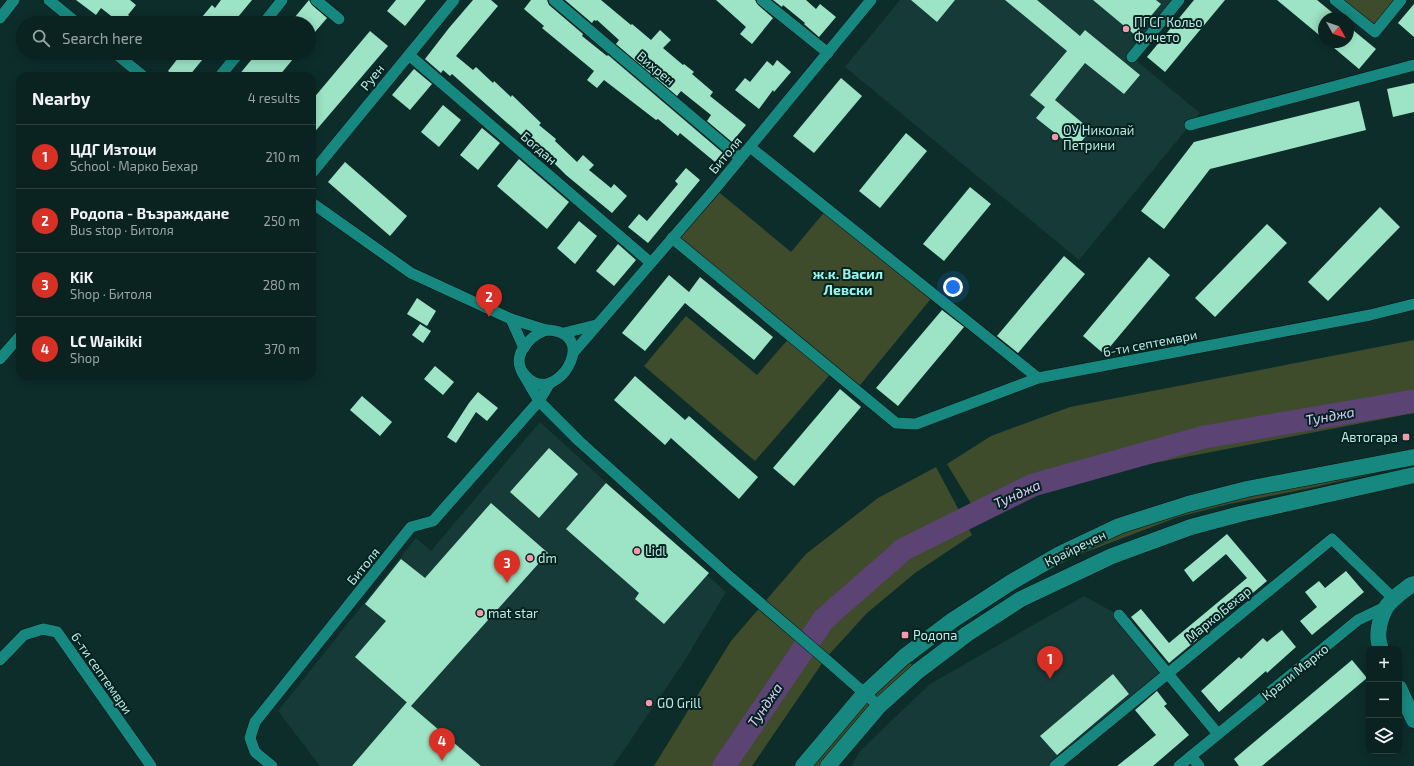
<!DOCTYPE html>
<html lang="en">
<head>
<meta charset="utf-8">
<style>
  body { margin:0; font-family:"Exo 2",sans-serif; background:#182f2d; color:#f1f3f6 }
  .controls { position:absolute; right:12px; bottom:12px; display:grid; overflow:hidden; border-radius:8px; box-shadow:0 2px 10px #0003 }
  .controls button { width:36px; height:36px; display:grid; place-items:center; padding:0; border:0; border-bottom:1px solid #2a3f3e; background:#0a2220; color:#f1f3f6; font:20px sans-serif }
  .compass { position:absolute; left:1318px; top:12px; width:36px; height:36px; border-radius:50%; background:#0a2220; box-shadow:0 2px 10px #0003; rotate:130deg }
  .you { position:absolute; left:953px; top:287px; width:14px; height:14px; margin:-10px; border:3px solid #fff; border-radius:50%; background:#1a73e8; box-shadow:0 0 0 6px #1a73e833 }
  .badge { display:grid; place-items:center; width:26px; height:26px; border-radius:50%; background:#d93025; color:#fff; font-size:13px; font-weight:700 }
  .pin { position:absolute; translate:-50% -33px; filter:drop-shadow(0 1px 2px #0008) }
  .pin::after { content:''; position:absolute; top:21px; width:14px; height:12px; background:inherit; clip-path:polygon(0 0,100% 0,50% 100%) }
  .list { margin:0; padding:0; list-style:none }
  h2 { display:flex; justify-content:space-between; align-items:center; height:52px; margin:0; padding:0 16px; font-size:17px }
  h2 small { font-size:13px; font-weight:400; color:#99a4a5 }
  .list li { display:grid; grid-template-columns:26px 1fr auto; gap:12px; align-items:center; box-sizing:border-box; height:64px; padding:0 16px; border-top:1px solid #2a3f3e }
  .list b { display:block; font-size:15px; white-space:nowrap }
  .list p { margin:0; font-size:13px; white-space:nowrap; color:#99a4a5 }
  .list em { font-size:13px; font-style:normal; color:#99a4a5 }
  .icon { flex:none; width:22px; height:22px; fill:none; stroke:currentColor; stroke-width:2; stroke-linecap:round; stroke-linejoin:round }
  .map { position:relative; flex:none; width:1414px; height:766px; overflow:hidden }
  .search { position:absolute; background:#0a2220; box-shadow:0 2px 10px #0003; left:16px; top:16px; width:300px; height:44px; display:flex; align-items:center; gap:10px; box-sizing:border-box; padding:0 14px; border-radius:22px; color:#99a4a5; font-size:15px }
  .panel { position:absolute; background:#0a2220; box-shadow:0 2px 10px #0003; left:16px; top:72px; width:300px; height:308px; border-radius:12px }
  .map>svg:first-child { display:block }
</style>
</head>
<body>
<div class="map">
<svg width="1414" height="766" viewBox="0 0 1414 766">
  <rect width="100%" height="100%" fill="#0d2d2a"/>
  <g fill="#163a37">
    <polygon points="900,0 1179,0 1132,57 1200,113 1079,260 845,67"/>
    <polygon points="540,422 726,592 683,663 613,766 320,766 278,711 416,538 431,551"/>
    <polygon points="1084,596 1119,615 1167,674 1055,766 851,766 860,751 930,684"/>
  </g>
  <g fill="#3f4c2b">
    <polygon points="1335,0 1401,0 1375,32"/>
    <polygon points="715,189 791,252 827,209 934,295 856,390 833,371 755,461 644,366 686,316 757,375 791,336 672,238"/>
    <polygon points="1414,340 1414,413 1118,470 1040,493 981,520 947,464 991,436 1070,407"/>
    <polygon points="936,467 972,535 915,573 867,613 825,659 752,766 654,766 731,641 806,554 878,498"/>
    <polygon points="1379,470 1380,472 1315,487 1229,504 1178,517 1078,555 1023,583 1077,551 1129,530 1227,498"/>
    <polygon points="904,657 918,671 828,766 803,766"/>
  </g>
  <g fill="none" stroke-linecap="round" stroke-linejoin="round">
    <polyline stroke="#5b4373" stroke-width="23" points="724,766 824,619 904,549 1033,485 1204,437 1414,401"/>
  </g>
  <g fill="#9de4c6">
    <polygon points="76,0 130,0 136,5 128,15 138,23 120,23 101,8 96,15"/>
    <polygon points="221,0 252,0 233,23 197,23 212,5 215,8"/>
    <polygon points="309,0 312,5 327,18 309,39 309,23 290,23"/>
    <polygon points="396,0 426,0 405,26 387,11"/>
    <polygon points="473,0 491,0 498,6 456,56 473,70 476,67 493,83 494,81 511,97 512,95 541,123 539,125 556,139 555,141 577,162 583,155 594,165 589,170 611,188 614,184 627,196 612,213 566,175 544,153 542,155 531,145 531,144 452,74 450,76 443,70 441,73 425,59 449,28"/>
    <polygon points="531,0 547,0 549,5 583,34 582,36 607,56 608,55 723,153 715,162 680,133 678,136 658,119 656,120 604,80 597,88 587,80 594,71 542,28 544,26 524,9"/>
    <polygon points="565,0 601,0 631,25 632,24 651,40 660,30 671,40 663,48 683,65 684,64 694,72 692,74 713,92 710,96 746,125 732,142 707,121 711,115 681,91 677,96 616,44 619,40 597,20 596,21 594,20 592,23"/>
    <polygon points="716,0 755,0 758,5 773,18 752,44 740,34 746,27"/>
    <polygon points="773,0 806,0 816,9 820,4 836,17 819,37 804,24 805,23 783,5 782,7"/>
    <polygon points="911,0 955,0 937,22"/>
    <polygon points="1005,0 1037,0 1080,36 1085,30 1140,75 1124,94 1085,63 1055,100 1091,130 1075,149 1036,118 1045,107 1030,95 1067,51"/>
    <polygon points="1093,0 1156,0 1161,4 1135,35"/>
    <polygon points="1194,0 1225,0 1165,72 1147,57"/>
    <polygon points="1277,0 1317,0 1339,18 1324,18 1324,39"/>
    <polygon points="1414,4 1414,37 1398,23"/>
    <polygon points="1348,26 1376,49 1359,69 1327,42 1348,42"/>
    <polygon points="370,31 388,46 312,135 312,100"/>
    <polygon points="182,53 196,53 203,59 189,76 174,76 168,71"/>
    <polygon points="257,53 298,53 279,76 238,76"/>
    <polygon points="777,60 791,72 774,92 773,90 759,109 735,90 745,78 750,82 767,61 773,66"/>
    <polygon points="414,69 432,84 410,110 392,95"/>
    <polygon points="841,78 862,96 814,153 793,136"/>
    <polygon points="1414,83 1414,112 1393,117 1387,89"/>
    <polygon points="1359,101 1366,130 1210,169 1164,229 1141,211 1194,142"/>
    <polygon points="443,105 461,120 439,147 421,132"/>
    <polygon points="482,128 500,143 478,170 460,155"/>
    <polygon points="906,133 927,151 880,208 859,191"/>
    <polygon points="519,159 569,202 547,229 497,186"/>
    <polygon points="345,162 407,216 390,236 328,182"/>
    <polygon points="686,168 700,180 648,243 628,227 639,214 647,221 678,184 675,181"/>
    <polygon points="970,187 991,204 944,261 923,244"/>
    <polygon points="1380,207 1400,227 1328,301 1308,282"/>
    <polygon points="579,221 597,236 575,264 557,248"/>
    <polygon points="1267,224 1287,243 1215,317 1195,298"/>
    <polygon points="618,244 636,260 614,286 596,271"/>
    <polygon points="1064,256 1085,274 1018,353 997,336"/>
    <polygon points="1149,257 1170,275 1104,354 1083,336"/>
    <polygon points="669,275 689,292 700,277 773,337 754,360 685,303 645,351 622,333"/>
    <polygon points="417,298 436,311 427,326 407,314"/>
    <polygon points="942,310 964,327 898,406 876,388"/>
    <polygon points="420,324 431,331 423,343 412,335"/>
    <polygon points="435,366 454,382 443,395 424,379"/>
    <polygon points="635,376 685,420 689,416 758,477 739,499 671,438 665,445 614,400"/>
    <polygon points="840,389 861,407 794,486 773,468"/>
    <polygon points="478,392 498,408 487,421 476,412 456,443 447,437 469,403"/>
    <polygon points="362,396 392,422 380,436 350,410"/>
    <polygon points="549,448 578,474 539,518 510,492"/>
    <polygon points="606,483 709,573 664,624 635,599 639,593 566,529"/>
    <polygon points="491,503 548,553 411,706 481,766 352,766 407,702 411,706 355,657 386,621 365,604 401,559 425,578"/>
    <polygon points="1227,534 1267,581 1169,663 1131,617 1141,609 1169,643 1247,578 1226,554 1193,582 1184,570"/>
    <polygon points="1346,571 1364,592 1312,635 1300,621 1317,607 1305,592 1319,581 1325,588"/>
    <polygon points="1282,630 1296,647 1267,673 1266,671 1219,712 1201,691 1239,657 1241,659 1263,638 1267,642"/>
    <polygon points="1352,660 1367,678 1262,766 1239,766 1234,759"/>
    <polygon points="1113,674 1129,694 1057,755 1040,736"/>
    <polygon points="1157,691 1167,704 1164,706 1189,735 1153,766 1117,766 1156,735 1135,710"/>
  </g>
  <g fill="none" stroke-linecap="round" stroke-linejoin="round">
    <g stroke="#061211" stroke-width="12">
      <g id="street">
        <polyline points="49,0 77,23"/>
        <polyline points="316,0 339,19"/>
        <polyline points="554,0 740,158"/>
        <polyline points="762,0 828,53"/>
        <polyline points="1335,0 1375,32 1401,0"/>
        <polyline points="0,18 14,0"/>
        <polyline points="264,23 282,0"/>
        <polyline points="115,53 143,76"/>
        <polyline points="409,55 651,263"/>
        <polyline points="1132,57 1179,0"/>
        <polyline points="220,76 239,53"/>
        <polyline points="1190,125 1414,65"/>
        <polyline points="750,147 1038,378"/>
        <polyline points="312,173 454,0"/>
        <polyline points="312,203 411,273 511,319 546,330"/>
        <polyline points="672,238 896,423 916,424 1038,378 1370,315 1414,304"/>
        <polyline points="511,319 524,348"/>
        <path d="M 546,330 C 598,331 564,394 535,383 C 531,381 528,379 525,375 C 509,358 529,336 546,330 Z"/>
        <polyline points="564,333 596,325"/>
        <polyline points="574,352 715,189 871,0"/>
        <polyline points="0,359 20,336"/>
        <polyline points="522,372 539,401 579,441 730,577 830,663 879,706"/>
        <polyline points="1119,615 1218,734"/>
        <polyline points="0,660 24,635 43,629 57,632 151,766"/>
        <polyline points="1191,756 1199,766"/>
        <polyline points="272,766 255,752 250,738 255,722 411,527 433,521 539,401 550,383"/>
        <polyline points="1055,766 1332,539 1394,599"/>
        <polyline points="1179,766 1358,620 1387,606"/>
      </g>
    </g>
    <g stroke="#061211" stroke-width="17">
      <g id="secondary">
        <path d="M 1381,649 C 1375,636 1380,617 1387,606 C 1393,598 1403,591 1411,585 L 1414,584"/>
        <polyline points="1399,688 1414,720"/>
        <polyline points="803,766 864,694 904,657 953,620 1010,583 1060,554 1119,526 1188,504 1247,489 1414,457"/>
        <polyline points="828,766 879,706 918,671 967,634 1021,599 1112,556 1191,527 1240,514 1414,475"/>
      </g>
    </g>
    <use href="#street" stroke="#17887f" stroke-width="11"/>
    <use href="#secondary" stroke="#17887f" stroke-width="16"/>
  </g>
  <g fill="#f29aac" stroke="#032320" stroke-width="1.5">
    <circle cx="1126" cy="29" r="4"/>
    <circle cx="1055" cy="137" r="4"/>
    <rect x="1402" y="433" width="8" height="8" rx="2"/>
    <circle cx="637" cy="551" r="4"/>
    <circle cx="530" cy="558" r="4"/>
    <circle cx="480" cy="613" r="4"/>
    <rect x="901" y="631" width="8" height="8" rx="2"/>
    <circle cx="649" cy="703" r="4"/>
  </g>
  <g text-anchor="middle" stroke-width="4" stroke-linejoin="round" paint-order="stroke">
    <g font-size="13" fill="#bce9e3" stroke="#032320" text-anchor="start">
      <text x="1134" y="27">ПГСГ Кольо<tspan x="1134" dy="15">Фичето</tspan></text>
      <text x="1063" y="135">ОУ Николай<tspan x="1063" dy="15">Петрини</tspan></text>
      <text x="1398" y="442" text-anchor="end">Автогара</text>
      <text x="645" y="556">Lidl</text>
      <text x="538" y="563">dm</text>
      <text x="488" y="618">mat star</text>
      <text x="913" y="640">Родопа</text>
      <text x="657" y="708">GO Grill</text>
    </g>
    <g font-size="13" fill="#bce9e3" stroke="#032320">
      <text transform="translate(656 68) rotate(40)" y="5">Вихрен</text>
      <text transform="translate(372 77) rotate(-51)" y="5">Руен</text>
      <text transform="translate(539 148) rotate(41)" y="5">Богдан</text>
      <text transform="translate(725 155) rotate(-50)" y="5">Битоля</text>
      <text transform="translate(1150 343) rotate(-11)" y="5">6-ти септември</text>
      <text transform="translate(1075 548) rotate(-26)" y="5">Крайречен</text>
      <text transform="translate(363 566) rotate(-51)" y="5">Битоля</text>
      <text transform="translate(1218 614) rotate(-39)" y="5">Марко Бехар</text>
      <text transform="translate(1295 672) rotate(-39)" y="5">Крали Марко</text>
      <text transform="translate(102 673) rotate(55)" y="5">6-ти септември</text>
    </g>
    <g font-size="14" font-weight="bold" fill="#96f7ec" stroke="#032320">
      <text x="848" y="279">ж.к. Васил<tspan x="848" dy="16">Левски</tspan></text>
    </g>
    <g font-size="14" font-style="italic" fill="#e0caf9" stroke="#032320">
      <text transform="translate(1330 416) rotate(-10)" y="5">Тунджа</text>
      <text transform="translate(1017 494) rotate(-24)" y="5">Тунджа</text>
      <text transform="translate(765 705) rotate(-56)" y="5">Тунджа</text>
    </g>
  </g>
</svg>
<div class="controls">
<button>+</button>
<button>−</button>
<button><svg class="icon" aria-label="layers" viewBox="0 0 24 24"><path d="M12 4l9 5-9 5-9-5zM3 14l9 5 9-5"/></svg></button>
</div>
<svg class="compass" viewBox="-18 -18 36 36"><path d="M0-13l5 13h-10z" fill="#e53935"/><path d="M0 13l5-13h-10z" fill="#99a4a5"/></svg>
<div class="you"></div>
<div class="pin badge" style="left:1050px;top:679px">1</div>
<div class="pin badge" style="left:489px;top:317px">2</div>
<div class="pin badge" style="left:507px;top:583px">3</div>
<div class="pin badge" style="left:442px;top:761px">4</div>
<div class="search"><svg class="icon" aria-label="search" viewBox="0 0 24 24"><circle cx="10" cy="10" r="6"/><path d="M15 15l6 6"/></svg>Search here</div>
<section class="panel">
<h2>Nearby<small>4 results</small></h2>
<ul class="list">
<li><span class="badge">1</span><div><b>ЦДГ Изтоци</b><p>School · Марко Бехар</p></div><em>210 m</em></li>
<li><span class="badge">2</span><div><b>Родопа - Възраждане</b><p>Bus stop · Битоля</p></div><em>250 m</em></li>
<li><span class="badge">3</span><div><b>KiK</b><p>Shop · Битоля</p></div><em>280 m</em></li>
<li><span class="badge">4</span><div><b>LC Waikiki</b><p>Shop</p></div><em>370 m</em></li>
</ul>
</section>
</div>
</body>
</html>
